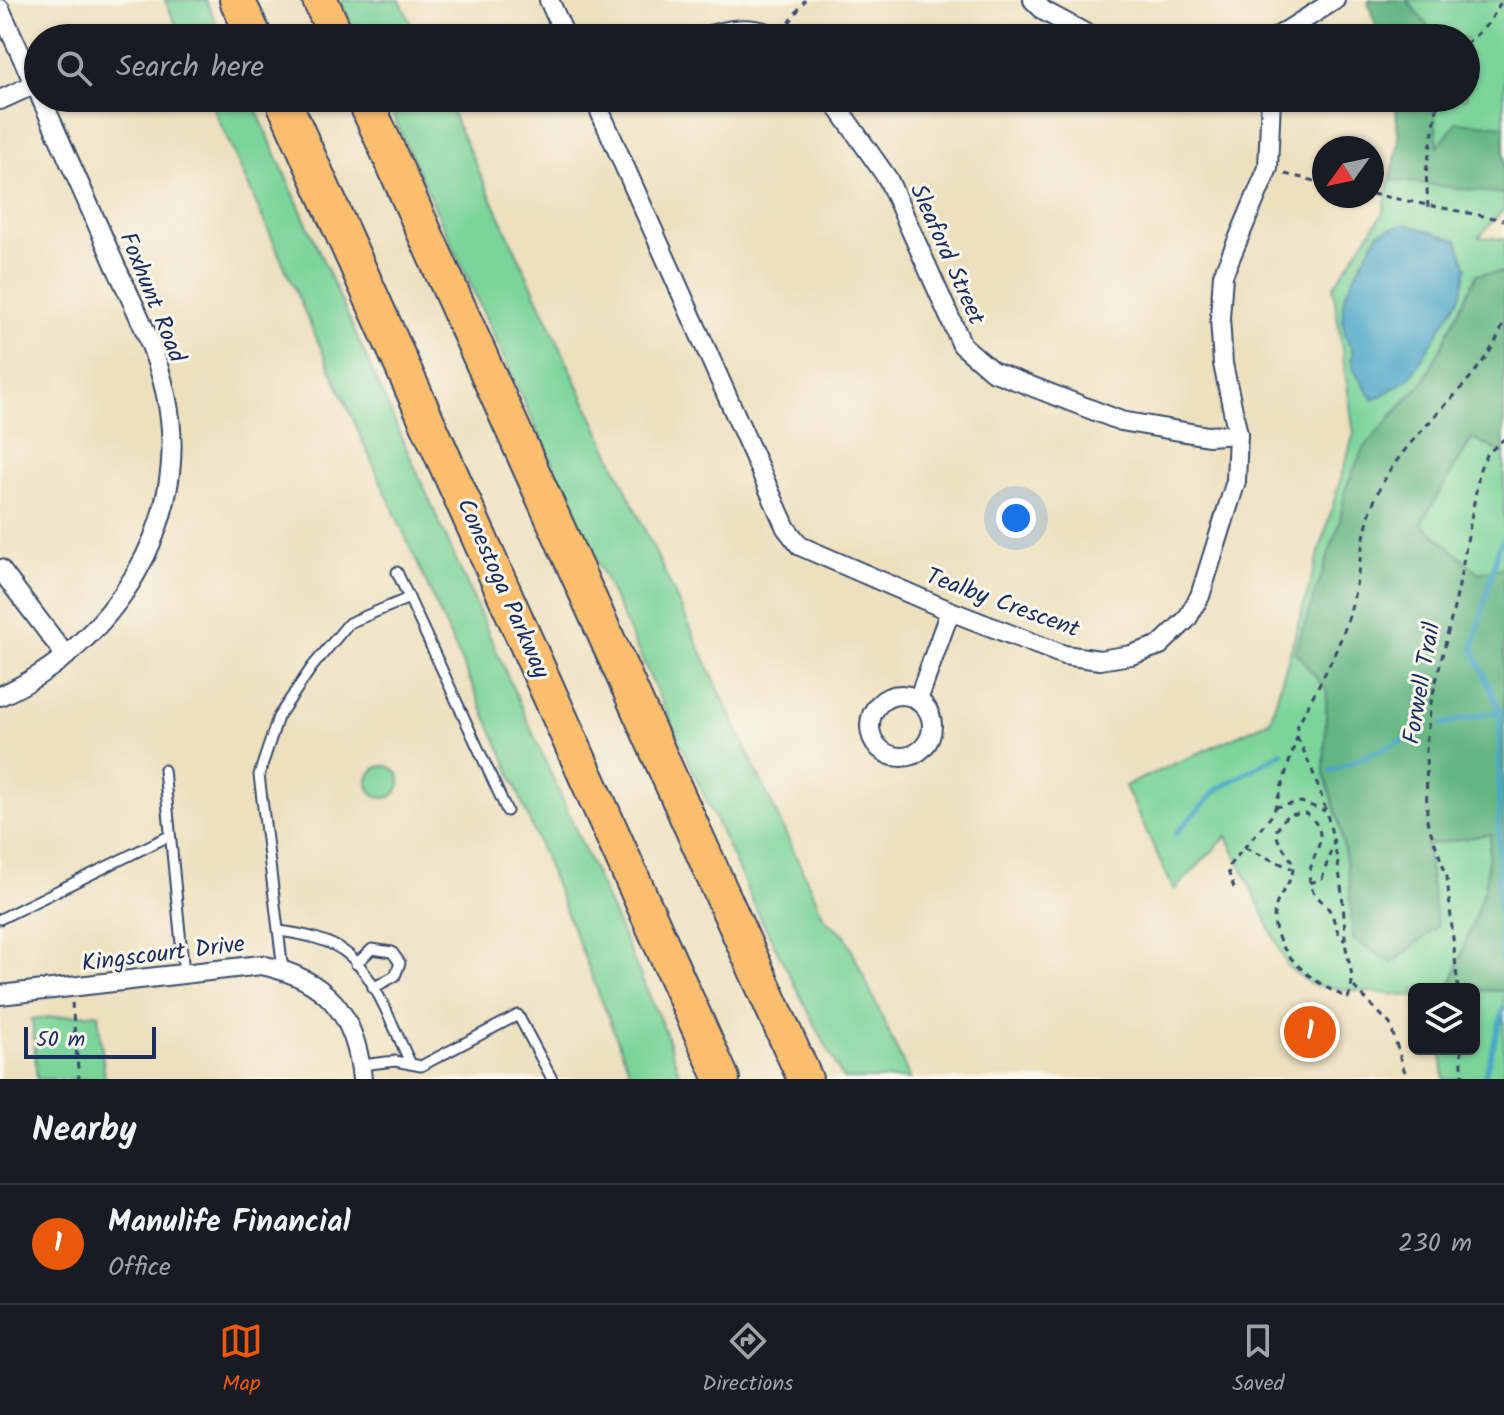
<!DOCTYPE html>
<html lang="en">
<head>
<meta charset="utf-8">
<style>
  body { margin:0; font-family:Kalam,sans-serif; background:#242831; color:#f1f3f6 }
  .controls { position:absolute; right:24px; bottom:24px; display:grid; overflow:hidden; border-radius:12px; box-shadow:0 2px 6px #0004 }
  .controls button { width:72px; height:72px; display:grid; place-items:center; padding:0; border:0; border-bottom:2px solid #363941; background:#171b24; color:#f1f3f6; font:40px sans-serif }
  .compass { position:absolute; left:1312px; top:136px; width:72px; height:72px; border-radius:50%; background:#171b24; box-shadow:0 2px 6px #0004; rotate:237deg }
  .scale { position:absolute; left:24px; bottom:20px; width:132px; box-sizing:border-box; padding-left:8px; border:4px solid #1b2f5e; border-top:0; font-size:22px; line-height:28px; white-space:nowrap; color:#1b2f5e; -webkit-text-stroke:6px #fbf7ec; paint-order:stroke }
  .you { position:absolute; left:1016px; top:518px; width:28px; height:28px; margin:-20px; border:6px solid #fff; border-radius:50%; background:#1a73e8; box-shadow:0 0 0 12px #1a73e833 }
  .badge { display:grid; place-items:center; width:52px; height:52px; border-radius:50%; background:#ea580c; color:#fff; font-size:26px; font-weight:700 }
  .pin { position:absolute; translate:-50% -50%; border:4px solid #fff; box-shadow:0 2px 8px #0006 }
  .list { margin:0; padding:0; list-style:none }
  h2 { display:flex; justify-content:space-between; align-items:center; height:104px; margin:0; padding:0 32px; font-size:34px }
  h2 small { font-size:26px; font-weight:400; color:#9ea1a6 }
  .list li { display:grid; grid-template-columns:52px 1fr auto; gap:24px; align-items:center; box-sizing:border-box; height:120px; padding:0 32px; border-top:2px solid #363941 }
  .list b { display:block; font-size:30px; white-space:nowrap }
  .list p { margin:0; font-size:26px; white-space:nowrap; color:#9ea1a6 }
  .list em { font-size:26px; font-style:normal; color:#9ea1a6 }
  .icon { flex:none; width:44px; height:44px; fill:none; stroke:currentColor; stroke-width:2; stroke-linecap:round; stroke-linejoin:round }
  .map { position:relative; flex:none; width:1504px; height:1079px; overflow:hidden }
  .search { position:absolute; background:#171b24; box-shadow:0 2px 6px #0004; left:24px; right:24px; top:24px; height:88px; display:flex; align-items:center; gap:20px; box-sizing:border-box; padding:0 28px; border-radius:44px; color:#9ea1a6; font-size:30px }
  .sheet { height:224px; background:#171b24 }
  nav { display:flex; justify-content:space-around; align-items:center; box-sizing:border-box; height:112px; border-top:2px solid #363941; background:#171b24; font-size:22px; color:#9ea1a6 }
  nav a { display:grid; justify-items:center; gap:4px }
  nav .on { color:#ea580c }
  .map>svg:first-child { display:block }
</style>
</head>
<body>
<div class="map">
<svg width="1504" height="1079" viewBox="0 0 1504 1079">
  <rect width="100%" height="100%" fill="#fbf7ec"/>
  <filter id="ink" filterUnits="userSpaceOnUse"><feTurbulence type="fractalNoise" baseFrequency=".0125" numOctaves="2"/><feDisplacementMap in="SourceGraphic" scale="16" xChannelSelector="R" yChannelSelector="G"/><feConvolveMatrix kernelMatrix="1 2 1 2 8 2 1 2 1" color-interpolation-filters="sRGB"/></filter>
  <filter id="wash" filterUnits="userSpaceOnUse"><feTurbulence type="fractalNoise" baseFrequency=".006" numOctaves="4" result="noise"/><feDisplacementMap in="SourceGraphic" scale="32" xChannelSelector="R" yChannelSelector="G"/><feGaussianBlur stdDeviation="1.8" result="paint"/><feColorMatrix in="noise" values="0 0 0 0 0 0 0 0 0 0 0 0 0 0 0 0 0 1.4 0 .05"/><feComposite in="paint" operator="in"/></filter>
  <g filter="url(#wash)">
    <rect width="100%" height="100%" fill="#ece0be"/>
    <g fill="#7bd49a" stroke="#4b827c" stroke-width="2" fill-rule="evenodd">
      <polygon points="165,0 206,0 223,38 182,38"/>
      <polygon points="340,0 400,0 417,38 357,38"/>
      <path d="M 1370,0 L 1504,0 L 1504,209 L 1479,237 L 1504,239 L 1504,272 L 1477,275 L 1425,380 L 1392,415 L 1346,488 L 1339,525 L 1296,651 L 1327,690 L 1324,773 L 1339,822 L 1349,877 L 1353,939 L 1437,927 L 1426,845 L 1491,834 L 1485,887 L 1450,988 L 1456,989 L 1414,989 L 1414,997 L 1312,985 L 1288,967 L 1227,836 L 1174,890 L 1125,786 L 1270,721 L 1354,433 L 1333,287 L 1383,213 L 1399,142 L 1395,98 L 1466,98 L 1466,38 L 1380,38 ZM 1361,267 L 1355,371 C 1355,348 1341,326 1343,302 C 1344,291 1355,277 1361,267 Z"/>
      <polygon points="209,98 251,98 665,1031 681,1079 633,1079 502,752"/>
      <polygon points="385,98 445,98 825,919 845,935 910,1079 843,1079 759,915"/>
      <polygon points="1473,438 1504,454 1504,567 1479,574 1421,523"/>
      <circle cx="384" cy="782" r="16"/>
      <polygon points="1474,990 1504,991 1504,1079 1444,1079 1441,1049 1474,1049"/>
      <polygon points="98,1013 105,1079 37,1079 32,1019"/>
    </g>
    <g fill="#64b682" stroke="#407270" stroke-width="2">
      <polygon points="1375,0 1407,0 1437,38 1380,38 1368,2"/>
      <polygon points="1395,98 1433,98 1438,147 1457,122 1504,126 1504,194 1391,180 1399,142"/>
      <polygon points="1504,272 1504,454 1472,438 1421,523 1479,573 1504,567 1504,991 1450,989 1485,887 1491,834 1426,845 1437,927 1392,963 1353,939 1349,877 1339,822 1324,773 1327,690 1295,652 1339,525 1346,488 1363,449 1425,380 1477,274"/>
    </g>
    <path fill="#4aa6c8" stroke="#326a93" stroke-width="2" d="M 1406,224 L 1457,240 L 1467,267 L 1461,295 L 1410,378 L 1374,400 L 1355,372 L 1351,359 L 1354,353 C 1325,308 1358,273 1379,232 Z"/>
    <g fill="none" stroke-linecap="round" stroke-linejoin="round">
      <g stroke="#4aa6c8" stroke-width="5">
        <polyline points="1504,539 1499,545 1473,649 1500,711 1498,896 1504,984"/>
        <polyline points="1442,724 1500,711"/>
        <polyline points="1330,771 1418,734"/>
        <polyline points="1175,834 1218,789 1282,753"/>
        <polyline points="1484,1079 1504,1007"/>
      </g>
    </g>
  </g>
  <g filter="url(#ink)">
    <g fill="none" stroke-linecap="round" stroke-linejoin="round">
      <g stroke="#3a4a6c" stroke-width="13">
        <g id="lane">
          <polyline points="397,572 507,811"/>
          <polyline points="164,770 184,974"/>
          <polyline points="0,919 169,836"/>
          <path d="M 279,931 C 302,934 330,939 349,955 C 375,976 395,1032 410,1062"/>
          <polyline points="356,964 372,949 392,952 400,963 395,976 373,988"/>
          <polyline points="283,970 259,775 278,717 312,667 349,623 409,598"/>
          <polyline points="361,1065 395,1061 421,1066 518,1015 552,1079"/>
        </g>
      </g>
      <g stroke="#3a4a6c" stroke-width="22">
        <g id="street">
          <polyline points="549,0 566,38"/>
          <polyline points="1033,0 1044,11 1094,38"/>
          <polyline points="0,9 38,92"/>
          <path d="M 699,38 C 728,29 752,24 780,38"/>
          <polyline points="1275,38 1335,0"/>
          <polyline points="594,98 786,528 800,546 950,611 1064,655 1100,660 1131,655 1160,645 1187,619 1200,596 1236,481 1238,434 1223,364 1220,318 1223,275 1268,168 1271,98"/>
          <polyline points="831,98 888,179 962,345 992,371 1121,421 1208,436 1238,434"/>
          <polyline points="0,100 35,84"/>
          <polyline points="0,569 66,656"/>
          <circle cx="901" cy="726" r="31"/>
          <path d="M 0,696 C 113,646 194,520 166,395 C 156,349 135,307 115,265 C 91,209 66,154 41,98"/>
          <polyline points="918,700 950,611"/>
          <path d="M 0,995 L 261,965 C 326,978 356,1014 362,1079"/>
        </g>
      </g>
      <g stroke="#3a4a6c" stroke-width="38">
        <g id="highway">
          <polyline points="237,0 255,38"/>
          <polyline points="320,0 337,38"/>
          <polyline points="282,98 722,1079"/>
          <polyline points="364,98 805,1079"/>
        </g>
      </g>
      <g stroke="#3a4a6c" stroke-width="3" stroke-dasharray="6 6" stroke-linecap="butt">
        <polyline points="789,23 805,0"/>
        <polyline points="1466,44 1489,23 1502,0"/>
        <polyline points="1285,174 1324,183"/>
        <polyline points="1372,194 1504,220"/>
        <polyline points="1428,207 1426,172 1439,98"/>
        <path d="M 1297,737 C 1329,800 1343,869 1345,939 C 1346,961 1358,976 1348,998 C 1315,985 1267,949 1275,909 C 1278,894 1292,883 1293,869 C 1293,854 1277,847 1276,831 L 1287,815 L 1306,813 C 1338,839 1305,855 1310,883 C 1312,895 1321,899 1328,908 C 1336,919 1334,931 1345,941"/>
        <polyline points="1275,807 1301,802 1325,811"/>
        <polyline points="1245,848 1293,869"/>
        <polyline points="1310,883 1322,879 1334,841"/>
        <path d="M 1234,888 L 1227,868 L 1273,814 L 1297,737 L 1297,727 C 1314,692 1335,659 1347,622 C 1361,581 1359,532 1378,492 C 1407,429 1483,384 1504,322"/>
        <polyline points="1354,987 1390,1024 1407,1079"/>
        <polyline points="1458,989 1447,877 1427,821 1426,744 1431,702 1458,591 1480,469 1486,455 1504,439"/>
        <polyline points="72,1003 79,1079"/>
        <polyline points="1461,1049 1463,1079"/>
        <polyline points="1415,1079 1421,1079"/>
      </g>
      <use href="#lane" stroke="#fff" stroke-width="9"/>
      <use href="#street" stroke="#fff" stroke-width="18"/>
      <use href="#highway" stroke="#fabe6e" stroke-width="34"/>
    </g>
  </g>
  <g text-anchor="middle" stroke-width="6" stroke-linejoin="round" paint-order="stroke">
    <g font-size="24" fill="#1b2f5e" stroke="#fbf7ec">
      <text transform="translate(948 254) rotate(66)" y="8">Sleaford Street</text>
      <text transform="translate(153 297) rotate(68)" y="8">Foxhunt Road</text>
      <text transform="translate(504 588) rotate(66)" y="8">Conestoga Parkway</text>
      <text transform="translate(1003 602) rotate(20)" y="8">Tealby Crescent</text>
      <text transform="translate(1421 683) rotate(-80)" y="8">Forwell Trail</text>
      <text transform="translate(163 953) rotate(-7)" y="8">Kingscourt Drive</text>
    </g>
  </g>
</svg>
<div class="controls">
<button><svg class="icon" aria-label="layers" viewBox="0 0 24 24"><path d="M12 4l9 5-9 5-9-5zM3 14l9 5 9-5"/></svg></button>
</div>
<svg class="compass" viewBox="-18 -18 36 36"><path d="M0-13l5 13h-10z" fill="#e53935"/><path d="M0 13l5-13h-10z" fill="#9ea1a6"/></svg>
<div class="scale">50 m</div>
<div class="you"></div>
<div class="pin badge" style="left:1310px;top:1032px">1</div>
<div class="search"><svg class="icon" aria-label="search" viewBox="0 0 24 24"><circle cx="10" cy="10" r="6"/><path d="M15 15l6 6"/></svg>Search here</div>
</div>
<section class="sheet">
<h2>Nearby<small></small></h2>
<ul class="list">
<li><span class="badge">1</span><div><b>Manulife Financial</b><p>Office</p></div><em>230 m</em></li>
</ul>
</section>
<nav>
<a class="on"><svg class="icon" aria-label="map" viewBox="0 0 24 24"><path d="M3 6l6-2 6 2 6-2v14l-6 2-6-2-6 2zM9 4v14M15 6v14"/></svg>Map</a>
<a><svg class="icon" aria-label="directions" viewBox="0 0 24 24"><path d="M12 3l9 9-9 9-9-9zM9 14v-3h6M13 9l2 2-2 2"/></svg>Directions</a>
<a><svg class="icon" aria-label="saved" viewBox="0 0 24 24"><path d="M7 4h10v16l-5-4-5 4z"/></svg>Saved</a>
</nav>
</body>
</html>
